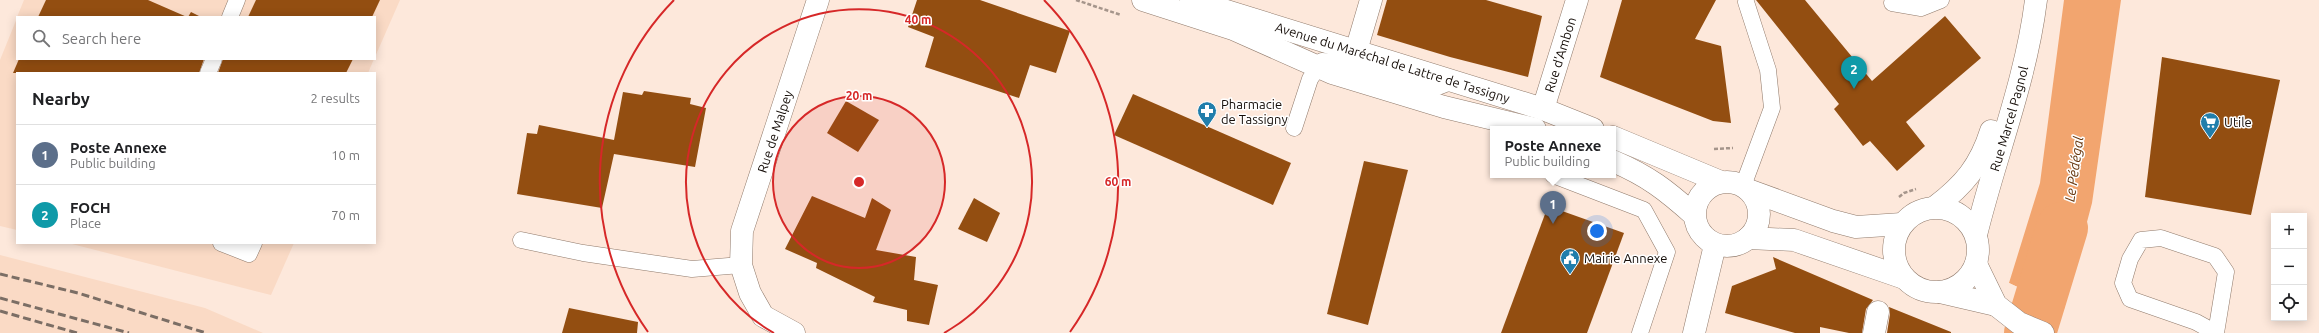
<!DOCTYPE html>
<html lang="en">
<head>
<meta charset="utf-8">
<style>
  body { margin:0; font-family:Ubuntu,sans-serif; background:#f2f2f2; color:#202124 }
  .controls { position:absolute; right:12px; bottom:12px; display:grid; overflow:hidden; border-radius:0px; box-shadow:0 2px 10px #0003 }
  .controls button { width:36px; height:36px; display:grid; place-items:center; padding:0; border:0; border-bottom:1px solid #e0e0e0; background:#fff; color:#202124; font:20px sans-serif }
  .you { position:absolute; left:1597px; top:231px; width:14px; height:14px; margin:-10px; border:3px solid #fff; border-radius:50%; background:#1a73e8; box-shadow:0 0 0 6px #1a73e833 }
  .badge { display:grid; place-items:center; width:26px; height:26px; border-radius:50%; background:#217eab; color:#fff; font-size:13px; font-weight:700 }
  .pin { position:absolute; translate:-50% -33px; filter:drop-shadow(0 1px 2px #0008) }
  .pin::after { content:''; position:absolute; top:21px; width:14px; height:12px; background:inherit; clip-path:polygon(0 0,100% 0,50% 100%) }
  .popup { position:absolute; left:1490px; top:126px; width:126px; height:52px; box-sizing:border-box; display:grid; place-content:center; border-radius:0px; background:#fff; filter:drop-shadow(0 1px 3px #0005); font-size:13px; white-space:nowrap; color:#757577 }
  .popup b { font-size:15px; color:#202124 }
  .popup::after { content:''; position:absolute; left:50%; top:100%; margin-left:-8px; border:8px solid transparent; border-top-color:#fff }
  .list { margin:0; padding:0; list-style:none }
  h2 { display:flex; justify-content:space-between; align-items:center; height:52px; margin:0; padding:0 16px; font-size:17px }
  h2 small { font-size:13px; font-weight:400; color:#757577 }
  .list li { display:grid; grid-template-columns:26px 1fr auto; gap:12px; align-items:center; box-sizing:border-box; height:60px; padding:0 16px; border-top:1px solid #e0e0e0 }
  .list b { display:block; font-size:15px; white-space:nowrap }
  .list p { margin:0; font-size:13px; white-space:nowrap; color:#757577 }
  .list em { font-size:13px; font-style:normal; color:#757577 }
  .icon { flex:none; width:22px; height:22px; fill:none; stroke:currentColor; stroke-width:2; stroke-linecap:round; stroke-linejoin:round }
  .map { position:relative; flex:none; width:2319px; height:333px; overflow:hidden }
  .search { position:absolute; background:#fff; box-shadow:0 2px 10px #0003; left:16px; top:16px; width:360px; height:44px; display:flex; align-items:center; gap:10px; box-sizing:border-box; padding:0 14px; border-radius:0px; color:#757577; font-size:15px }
  .panel { position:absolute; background:#fff; box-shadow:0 2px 10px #0003; left:16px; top:72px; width:360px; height:172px; border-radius:0px }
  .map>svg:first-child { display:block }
</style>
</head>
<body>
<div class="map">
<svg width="2319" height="333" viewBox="0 0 2319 333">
  <rect width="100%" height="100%" fill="#fde8db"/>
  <g fill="#fadac5">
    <polygon points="24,0 400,0 375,57 375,17 17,17"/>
    <polygon points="17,18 17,59 374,59 368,73 17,73 17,230 0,226 0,60"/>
    <polygon points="68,243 294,243 271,295"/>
    <polygon points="0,255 205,308 263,333 0,333"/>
  </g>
  <polygon fill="#f2a56f" points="2064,0 2121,0 2092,203 2064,309 2009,283 2040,183"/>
  <polygon fill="#fde8db" points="2009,283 2064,309 2064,311 2008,285"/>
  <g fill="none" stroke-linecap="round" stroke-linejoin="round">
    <polyline stroke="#f2a56f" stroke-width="52" points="2030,333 2062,228"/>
  </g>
  <g fill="#934e11">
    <polygon points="46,0 148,0 187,17 38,17"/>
    <polygon points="256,0 380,0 372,17 248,17"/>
    <polygon points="917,0 980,0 1070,31 1056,73 1030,65 1019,98 925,67 934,37 908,27"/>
    <polygon points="1387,0 1486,0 1542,16 1528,77 1450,57 1377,35"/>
    <polygon points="1622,0 1716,0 1695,39 1721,46 1731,123 1713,121 1600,77"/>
    <polygon points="1756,0 1805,0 1872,81 1945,16 1981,58 1906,122 1925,146 1897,171 1870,141 1863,146 1834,109 1839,104"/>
    <polygon points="191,12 201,17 188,17"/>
    <polygon points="2162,57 2280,80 2251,215 2145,197"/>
    <polygon points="19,59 204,59 199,73 13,73"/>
    <polygon points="223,59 353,59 346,73 218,73"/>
    <polygon points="644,91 691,98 690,104 706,108 695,167 614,154 602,208 517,194 527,133 537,134 539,125 614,140 623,92 642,95"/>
    <polygon points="1133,94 1291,163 1273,205 1114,135"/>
    <polygon points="846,101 879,120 858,152 827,133"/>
    <polygon points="1364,161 1408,170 1368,325 1327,314"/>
    <polygon points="812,196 865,218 872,198 891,210 876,250 916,257 914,280 938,285 929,325 907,321 907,310 873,302 875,297 816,268 817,263 785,249"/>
    <polygon points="974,198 1000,213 987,242 958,229"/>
    <polygon points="1548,206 1624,233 1587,333 1501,333"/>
    <polygon points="1773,257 1873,300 1866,309 1862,333 1849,333 1820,327 1820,333 1795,333 1725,313 1732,286 1776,269"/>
    <polygon points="1889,307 1951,332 1951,333 1887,333 1890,314"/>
    <polygon points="569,308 638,322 637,333 562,333"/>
  </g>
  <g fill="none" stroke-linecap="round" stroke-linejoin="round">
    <g stroke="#907a6b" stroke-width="17">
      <g id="lane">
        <polyline points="1892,3 1921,8 1941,0"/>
        <polyline points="230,17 237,0"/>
        <polyline points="208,73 214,59"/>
        <polyline points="1294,128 1310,79 1322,61 1350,63 1435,88 1453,81"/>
        <polyline points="1553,175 1644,210 1667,252 1640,333"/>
        <polyline points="1743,186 1772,108 1768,70 1746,2"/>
        <polyline points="521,240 583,253 692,269 741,265"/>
        <polyline points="221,243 249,254 254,243"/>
        <polyline points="2216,333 2196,322 2130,299 2123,283 2130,259 2141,240 2161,238 2215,256 2226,272 2216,333"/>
      </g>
    </g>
    <g stroke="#907a6b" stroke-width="23">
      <g id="street">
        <polyline points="1356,51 1371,0"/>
        <path id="s1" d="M 1543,109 L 1577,0"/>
        <path d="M 1935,207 C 1964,185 1980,166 1991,131"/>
        <path id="s2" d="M 1976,235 C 1995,157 2026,81 2036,0"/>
        <path id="s3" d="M 794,333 L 763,316 L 750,293 L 741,265 L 742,231 L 818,0"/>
        <polyline points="1874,333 1878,312"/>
      </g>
    </g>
    <g stroke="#907a6b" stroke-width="23">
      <g id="secondary">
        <polyline points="1143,0 1233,29 1332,73 1444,107 1535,129"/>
        <path id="s4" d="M 1191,0 L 1543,109 L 1593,129"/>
        <polyline points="1613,137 1721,182"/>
        <path d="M 1613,161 C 1648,176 1666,190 1694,215"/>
        <circle cx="1727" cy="214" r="32"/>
        <polyline points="1751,191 1833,221 1856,227 1902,224"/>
        <circle cx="1936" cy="250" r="42"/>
        <polyline points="1748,238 1794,240 1904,278"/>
        <polyline points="1976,264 1996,305 2019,323 2043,333"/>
        <polyline points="1940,292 1996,305"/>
        <polyline points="1694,333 1715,245"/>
      </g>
    </g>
    <g stroke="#a5958b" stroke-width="2.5" stroke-dasharray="4 2" stroke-linecap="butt">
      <polyline points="1076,0 1121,15"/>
      <polyline points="1714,149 1733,148"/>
      <polyline points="1899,197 1904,193 1916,189"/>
    </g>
    <use href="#lane" stroke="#fff" stroke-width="16"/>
    <use href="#street" stroke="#fff" stroke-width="22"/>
    <use href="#secondary" stroke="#fff" stroke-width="22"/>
    <g stroke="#7b6e65" stroke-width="3" stroke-dasharray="8 4" stroke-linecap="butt">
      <polyline points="0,274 78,293 206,333"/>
      <polyline points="0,298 129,333"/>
      <polyline points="0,311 77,333"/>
    </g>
  </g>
  <circle cx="859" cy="182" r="86" fill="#d62828" fill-opacity=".12"/>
  <g fill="none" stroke="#d62828" stroke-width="2">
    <circle cx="859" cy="182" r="86"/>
    <path d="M774 333A173 173 0 1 1 944 333"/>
    <path d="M648 332A259 259 0 0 1 674 0M1044 0A259 259 0 0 1 1070 332"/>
  </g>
  <defs>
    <g id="pharmacy-pin" transform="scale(1)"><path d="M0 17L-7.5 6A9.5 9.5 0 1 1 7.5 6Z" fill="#217eab" stroke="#fff"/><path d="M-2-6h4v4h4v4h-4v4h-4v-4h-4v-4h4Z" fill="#fff"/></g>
    <g id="supermarket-pin" transform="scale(1)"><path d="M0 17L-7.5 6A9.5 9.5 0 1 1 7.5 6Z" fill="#217eab" stroke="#fff"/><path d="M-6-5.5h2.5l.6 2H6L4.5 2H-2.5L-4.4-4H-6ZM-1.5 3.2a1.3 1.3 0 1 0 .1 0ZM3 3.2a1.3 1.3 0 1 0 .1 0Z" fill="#fff"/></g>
    <g id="civic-pin" transform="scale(1)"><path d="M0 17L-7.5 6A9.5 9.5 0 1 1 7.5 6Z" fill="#217eab" stroke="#fff"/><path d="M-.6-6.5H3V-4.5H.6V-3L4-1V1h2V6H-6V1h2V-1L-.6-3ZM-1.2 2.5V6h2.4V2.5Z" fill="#fff"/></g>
  </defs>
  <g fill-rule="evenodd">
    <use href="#pharmacy-pin" x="1207" y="111"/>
    <use href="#supermarket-pin" x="2210" y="122"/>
    <use href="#civic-pin" x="1570" y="258"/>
  </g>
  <g text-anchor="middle" stroke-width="3" stroke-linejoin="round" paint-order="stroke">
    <g font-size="13" fill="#150d08" stroke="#fff">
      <text dy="5" stroke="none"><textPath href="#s1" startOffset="57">Rue d'Ambon</textPath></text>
      <text dy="5" stroke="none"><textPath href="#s4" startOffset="211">Avenue du Maréchal de Lattre de Tassigny</textPath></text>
      <text dy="5" stroke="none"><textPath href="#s2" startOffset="121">Rue Marcel Pagnol</textPath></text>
      <text dy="5" stroke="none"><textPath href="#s3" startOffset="230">Rue de Malpey</textPath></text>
    </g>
    <g font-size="13" fill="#150d08" stroke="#fff" text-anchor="start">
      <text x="1221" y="109">Pharmacie<tspan x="1221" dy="15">de Tassigny</tspan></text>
      <text x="2224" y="127">Utile</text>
      <text x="1584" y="263">Mairie Annexe</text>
    </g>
    <g font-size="14" font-style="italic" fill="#66350c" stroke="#fff">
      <text transform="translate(2074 169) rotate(-82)" y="5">Le Pédégal</text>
    </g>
  </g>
  <circle cx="859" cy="182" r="6" fill="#d62828" stroke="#fff" stroke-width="2"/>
  <g font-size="12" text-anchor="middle" font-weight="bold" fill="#d62828" stroke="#fff" stroke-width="3" stroke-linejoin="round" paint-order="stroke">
    <text x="918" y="24">40 m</text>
    <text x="859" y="100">20 m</text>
    <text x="1118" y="186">60 m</text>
  </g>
</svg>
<div class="controls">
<button>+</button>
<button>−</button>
<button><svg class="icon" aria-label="locate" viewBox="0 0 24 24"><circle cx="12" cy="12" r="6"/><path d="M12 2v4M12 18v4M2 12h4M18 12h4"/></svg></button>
</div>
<div class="you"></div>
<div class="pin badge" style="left:1553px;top:224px;background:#5c6f8a">1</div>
<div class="popup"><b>Poste Annexe</b>Public building</div>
<div class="pin badge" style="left:1854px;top:89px;background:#0f9aa8">2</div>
<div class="search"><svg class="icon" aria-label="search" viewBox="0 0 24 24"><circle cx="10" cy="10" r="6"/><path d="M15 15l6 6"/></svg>Search here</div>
<section class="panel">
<h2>Nearby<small>2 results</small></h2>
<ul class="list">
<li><span class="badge" style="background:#5c6f8a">1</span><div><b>Poste Annexe</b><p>Public building</p></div><em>10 m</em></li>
<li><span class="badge" style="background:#0f9aa8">2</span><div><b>FOCH</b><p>Place</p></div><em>70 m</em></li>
</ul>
</section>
</div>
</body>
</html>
